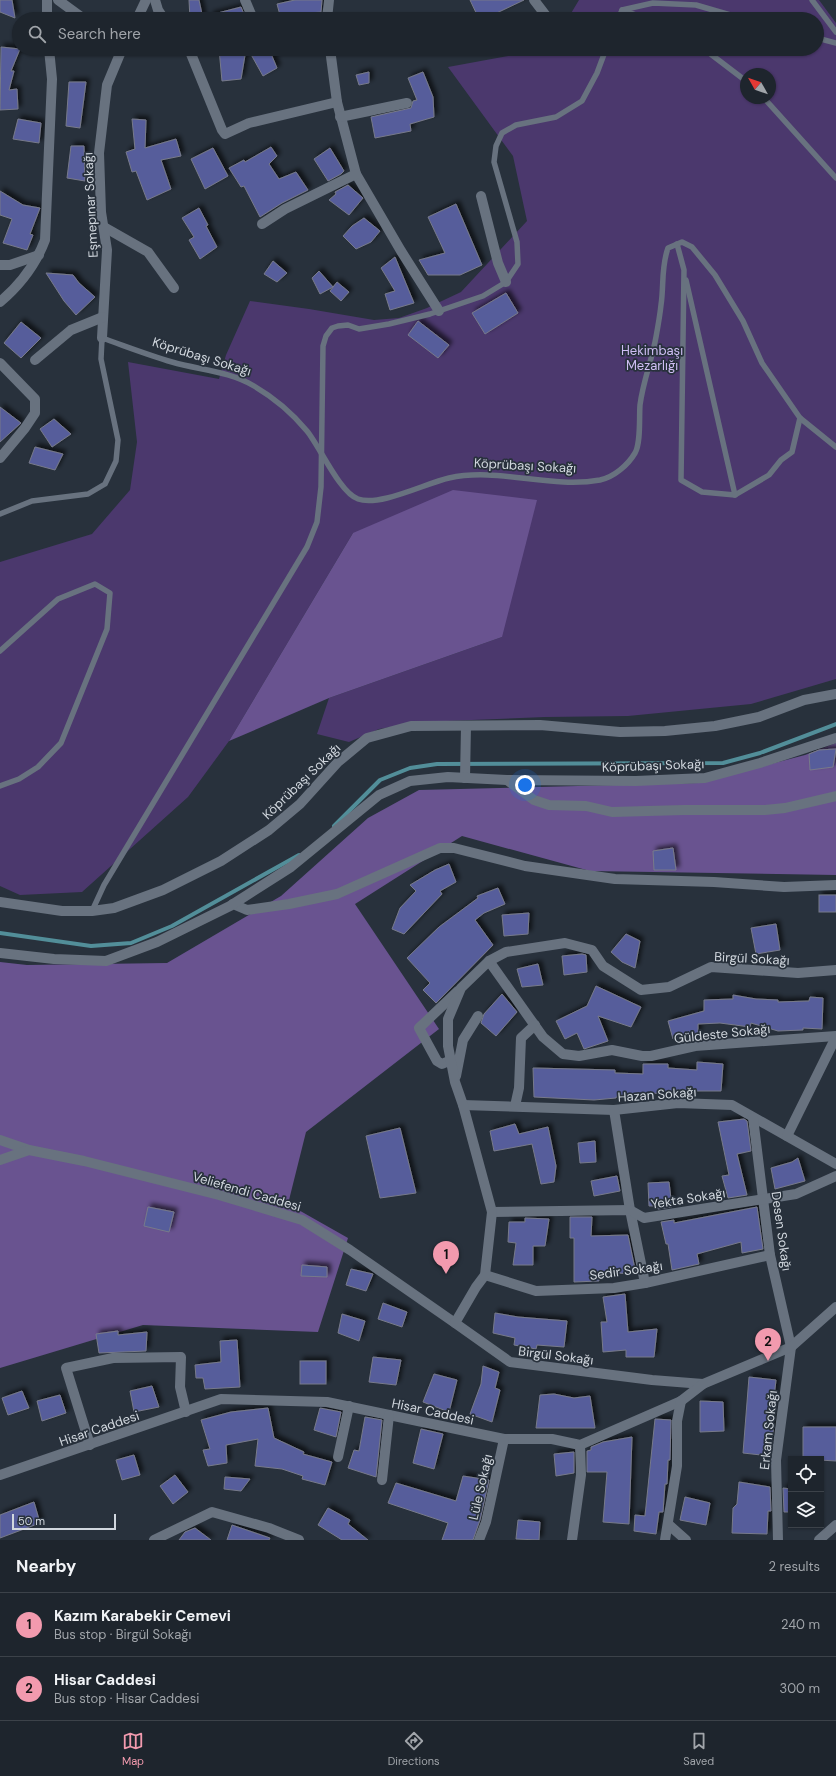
<!DOCTYPE html>
<html lang="en">
<head>
<meta charset="utf-8">
<style>
  body { margin:0; font-family:"DM Sans",sans-serif; background:#262d35; color:#f1f3f6 }
  .controls { position:absolute; right:12px; bottom:12px; display:grid; overflow:hidden; border-radius:0px; box-shadow:0 1px 3px #0004 }
  .controls button { width:36px; height:36px; display:grid; place-items:center; padding:0; border:0; border-bottom:1px solid #3c4249; background:#1e252d; color:#f1f3f6; font:20px sans-serif }
  .compass { position:absolute; left:740px; top:68px; width:36px; height:36px; border-radius:50%; background:#1e252d; box-shadow:0 1px 3px #0004; rotate:310deg }
  .scale { position:absolute; left:12px; bottom:10px; width:104px; box-sizing:border-box; padding-left:4px; border:2px solid #d1d7de; border-top:0; font-size:11px; line-height:14px; white-space:nowrap; color:#d1d7de; -webkit-text-stroke:3px #28313c; paint-order:stroke }
  .you { position:absolute; left:525px; top:785px; width:14px; height:14px; margin:-10px; border:3px solid #fff; border-radius:50%; background:#1a73e8; box-shadow:0 0 0 6px #1a73e833 }
  .badge { display:grid; place-items:center; width:26px; height:26px; border-radius:50%; background:#f29aae; color:#111; font-size:13px; font-weight:700 }
  .pin { position:absolute; translate:-50% -33px; filter:drop-shadow(0 1px 2px #0008) }
  .pin::after { content:''; position:absolute; top:21px; width:14px; height:12px; background:inherit; clip-path:polygon(0 0,100% 0,50% 100%) }
  .list { margin:0; padding:0; list-style:none }
  h2 { display:flex; justify-content:space-between; align-items:center; height:52px; margin:0; padding:0 16px; font-size:17px }
  h2 small { font-size:13px; font-weight:400; color:#a1a5aa }
  .list li { display:grid; grid-template-columns:26px 1fr auto; gap:12px; align-items:center; box-sizing:border-box; height:64px; padding:0 16px; border-top:1px solid #3c4249 }
  .list b { display:block; font-size:15px; white-space:nowrap }
  .list p { margin:0; font-size:13px; white-space:nowrap; color:#a1a5aa }
  .list em { font-size:13px; font-style:normal; color:#a1a5aa }
  .icon { flex:none; width:22px; height:22px; fill:none; stroke:currentColor; stroke-width:2; stroke-linecap:round; stroke-linejoin:round }
  .map { position:relative; flex:none; width:836px; height:1540px; overflow:hidden }
  .search { position:absolute; background:#1e252d; box-shadow:0 1px 3px #0004; left:12px; right:12px; top:12px; height:44px; display:flex; align-items:center; gap:10px; box-sizing:border-box; padding:0 14px; border-radius:22px; color:#a1a5aa; font-size:15px }
  .sheet { height:180px; background:#1e252d }
  nav { display:flex; justify-content:space-around; align-items:center; box-sizing:border-box; height:56px; border-top:1px solid #3c4249; background:#1e252d; font-size:11px; color:#a1a5aa }
  nav a { display:grid; justify-items:center; gap:2px }
  nav .on { color:#f29aae }
  .map>svg:first-child { display:block }
</style>
</head>
<body>
<div class="map">
<svg width="836" height="1540" viewBox="0 0 836 1540">
  <defs>
    <filter id="shadow"><feDropShadow dx="3.5" dy="-3.5" stdDeviation="2" flood-color="#0009"/></filter>
  </defs>
  <rect width="100%" height="100%" fill="#28313c"/>
  <path fill="#4b386d" fill-rule="evenodd" d="M 579,0 L 819,0 L 836,23 L 836,679 L 751,704 L 628,716 L 545,717 L 421,722 L 379,729 L 349,742 L 317,734 L 329,698 L 502,637 L 353,533 L 229,741 L 188,797 L 82,892 L 20,895 L 0,886 L 0,562 L 92,534 L 130,490 L 137,442 L 128,362 L 219,379 L 226,355 L 250,301 L 309,309 L 374,320 L 399,318 L 427,308 L 461,292 L 527,221 L 513,156 L 448,67 L 508,56 L 518,49 L 817,49 L 817,19 L 563,19 L 570,15 ZM 746,74 L 770,74 L 770,98 L 746,98 Z"/>
  <g fill="#695390">
    <polygon points="453,490 537,500 502,637 329,698 229,741 353,533"/>
    <polygon points="836,743 836,875 590,871 462,836 355,904 439,1029 306,1132 288,1204 348,1238 318,1332 143,1325 0,1368 0,962 27,965 167,963 281,896 368,818 419,790 698,783 805,755"/>
  </g>
  <g fill="none" stroke-linecap="round" stroke-linejoin="round">
    <g stroke="#528e99" stroke-width="4">
      <polyline points="334,826 380,780 410,768 437,764 723,763 760,753 836,724"/>
      <polyline points="0,933 91,946 131,943 172,926 299,855"/>
    </g>
  </g>
  <g fill="#565d9b" stroke="#777a8a" filter="url(#shadow)">
    <polygon points="0,0 12,0 15,18 0,12"/>
    <polygon points="189,0 199,0 203,19 190,19"/>
    <polygon points="295,0 322,0 321,12 296,14 297,17 281,19 277,4"/>
    <polygon points="470,0 524,0 484,19 479,19"/>
    <polygon points="241,7 246,19 210,19 210,15"/>
    <polygon points="1,47 20,49 11,71 14,71 9,90 17,89 18,109 0,110"/>
    <polygon points="219,49 246,49 241,79 222,81"/>
    <polygon points="248,49 269,49 277,68 263,76"/>
    <polygon points="369,72 369,83 359,85 356,75"/>
    <polygon points="423,72 433,97 434,117 410,124 411,131 375,138 371,117 411,108 413,101 417,100 408,78"/>
    <polygon points="69,82 86,82 80,128 66,126"/>
    <polygon points="18,119 41,123 39,143 13,139"/>
    <polygon points="132,119 146,120 145,148 176,139 181,156 161,160 171,189 147,200 136,171 132,172 126,152 135,149"/>
    <polygon points="71,146 84,146 85,181 67,178"/>
    <polygon points="271,147 277,156 269,164 279,179 296,172 308,190 282,203 260,217 244,186 241,187 229,168 244,160 245,162"/>
    <polygon points="213,148 228,176 205,189 191,159"/>
    <polygon points="330,148 344,171 341,174 328,181 314,159"/>
    <polygon points="348,185 363,198 349,215 329,200 336,194 335,192"/>
    <polygon points="0,191 23,205 40,208 30,234 33,235 27,250 3,243 12,219 0,215"/>
    <polygon points="456,204 482,265 460,275 428,275 419,260 445,253 428,217"/>
    <polygon points="199,208 208,225 206,226 217,247 200,259 189,240 194,237 182,218"/>
    <polygon points="364,218 380,231 371,242 356,249 343,236 352,226"/>
    <polygon points="395,257 414,303 390,310 385,294 395,291 381,268"/>
    <polygon points="273,261 287,273 277,282 264,274"/>
    <polygon points="319,271 333,287 320,294 312,278"/>
    <polygon points="46,273 73,275 79,283 95,297 76,315 64,301"/>
    <polygon points="337,282 349,292 341,301 330,291"/>
    <polygon points="506,293 518,313 485,334 472,313"/>
    <polygon points="418,321 449,345 438,358 408,335"/>
    <polygon points="21,322 41,338 21,358 4,343"/>
    <polygon points="0,407 21,423 0,442"/>
    <polygon points="54,419 71,434 52,447 40,429"/>
    <polygon points="35,447 63,454 55,470 29,463"/>
    <polygon points="836,749 833,767 810,770 809,754 819,750"/>
    <polygon points="673,848 676,870 654,870 653,851"/>
    <polygon points="449,864 456,882 440,891 442,894 404,934 392,929 400,908 416,891 410,885 435,870"/>
    <polygon points="498,888 505,904 484,913 475,920 493,945 436,1003 423,990 430,983 407,958 439,927 478,898 477,896"/>
    <rect x="819" y="895" width="17" height="17"/>
    <polygon points="529,913 528,934 504,936 502,915"/>
    <polygon points="776,924 780,950 756,954 751,928"/>
    <polygon points="626,934 640,941 635,968 622,962 611,952"/>
    <polygon points="582,954 586,955 587,972 564,975 562,956"/>
    <polygon points="538,964 543,985 522,987 517,969"/>
    <polygon points="596,986 641,1007 631,1027 598,1016 608,1041 584,1049 577,1033 565,1039 556,1021 587,1006"/>
    <polygon points="502,994 517,1012 496,1036 481,1023 484,1014"/>
    <polygon points="733,995 756,999 778,1000 778,1002 809,1001 810,997 823,998 822,1029 803,1028 803,1030 778,1031 751,1023 750,1027 720,1023 698,1024 698,1033 673,1039 668,1021 704,1011 704,1000 733,999"/>
    <polygon points="697,1062 723,1064 721,1091 696,1091 696,1094 643,1093 643,1098 616,1097 616,1098 594,1100 534,1097 533,1068 615,1070 615,1073 643,1074 643,1064 668,1064 668,1068 697,1070"/>
    <polygon points="744,1119 747,1121 751,1151 737,1154 747,1195 728,1198 722,1176 729,1175 718,1122"/>
    <polygon points="515,1124 519,1134 548,1127 556,1166 554,1182 541,1184 532,1144 494,1151 490,1131"/>
    <polygon points="400,1128 416,1193 380,1198 366,1136"/>
    <polygon points="595,1141 596,1162 580,1163 578,1143"/>
    <polygon points="798,1158 805,1181 775,1189 771,1168 792,1162"/>
    <polygon points="617,1176 620,1191 594,1196 591,1181"/>
    <polygon points="669,1182 672,1207 658,1209 657,1206 649,1206 648,1183"/>
    <polygon points="148,1207 174,1212 169,1232 144,1226"/>
    <polygon points="757,1207 763,1249 742,1253 741,1242 697,1254 699,1264 672,1270 668,1244 666,1244 661,1222 674,1220 674,1223"/>
    <polygon points="570,1217 592,1217 591,1236 628,1235 636,1274 597,1272 599,1281 574,1282 574,1238 570,1238"/>
    <polygon points="525,1218 549,1219 545,1246 533,1246 533,1265 513,1265 516,1243 508,1242 509,1222 525,1222"/>
    <polygon points="302,1265 327,1267 327,1277 301,1276"/>
    <polygon points="351,1269 373,1274 366,1291 346,1285"/>
    <polygon points="625,1294 628,1332 657,1329 654,1357 626,1357 626,1350 603,1352 601,1322 607,1322 603,1297"/>
    <polygon points="383,1303 407,1312 402,1327 378,1319"/>
    <polygon points="495,1313 518,1317 567,1321 564,1347 537,1345 536,1349 514,1345 515,1338 493,1333"/>
    <polygon points="342,1314 365,1321 359,1341 338,1333"/>
    <polygon points="118,1331 118,1335 147,1332 146,1351 99,1353 96,1334"/>
    <polygon points="237,1340 240,1387 205,1389 203,1378 196,1378 195,1365 221,1362 220,1341"/>
    <polygon points="373,1357 401,1360 396,1385 369,1382"/>
    <rect x="300" y="1361" width="26" height="23"/>
    <polygon points="483,1366 499,1372 495,1388 500,1390 492,1422 470,1414 481,1384"/>
    <polygon points="434,1374 457,1380 449,1412 423,1402"/>
    <polygon points="749,1377 776,1380 771,1423 774,1424 770,1456 743,1453"/>
    <polygon points="152,1386 159,1407 134,1412 130,1391"/>
    <polygon points="22,1391 29,1408 8,1415 2,1398"/>
    <polygon points="554,1394 574,1398 590,1396 595,1428 536,1428 540,1395"/>
    <polygon points="60,1395 66,1413 42,1421 37,1401"/>
    <polygon points="700,1401 723,1402 724,1431 700,1432"/>
    <polygon points="268,1408 274,1438 304,1452 303,1454 332,1462 325,1485 302,1479 303,1476 282,1469 255,1466 258,1439 226,1445 227,1463 208,1466 203,1450 210,1449 201,1420 231,1412"/>
    <polygon points="320,1408 341,1412 336,1437 314,1430"/>
    <polygon points="365,1417 382,1420 376,1477 348,1468 354,1450 359,1451"/>
    <polygon points="655,1419 671,1420 670,1460 668,1460 667,1484 665,1484 663,1512 659,1512 656,1534 634,1531 635,1515 645,1516"/>
    <polygon points="803,1427 836,1427 836,1461 803,1459"/>
    <polygon points="421,1429 443,1434 434,1469 413,1463"/>
    <polygon points="632,1437 629,1524 603,1522 607,1472 587,1472 587,1451 591,1450 591,1447 603,1442"/>
    <polygon points="574,1452 574,1473 556,1476 554,1454"/>
    <polygon points="134,1455 140,1475 122,1480 116,1460"/>
    <polygon points="175,1475 188,1492 173,1504 160,1486"/>
    <polygon points="463,1476 489,1480 480,1520 473,1540 442,1540 448,1523 388,1503 396,1483 456,1501"/>
    <polygon points="225,1477 250,1479 241,1491 224,1489"/>
    <polygon points="739,1482 770,1487 771,1511 768,1511 767,1534 732,1533 733,1508 737,1504"/>
    <polygon points="783,1488 791,1489 791,1512 784,1512"/>
    <polygon points="685,1497 710,1503 706,1525 680,1520"/>
    <polygon points="34,1502 40,1523 0,1538 0,1515"/>
    <polygon points="328,1508 350,1520 348,1524 368,1540 342,1540 318,1525"/>
    <polygon points="518,1520 540,1522 539,1540 516,1539"/>
    <polygon points="232,1525 270,1538 269,1540 227,1540"/>
    <polygon points="195,1528 211,1540 179,1540 185,1532"/>
  </g>
  <g fill="none" stroke-linecap="round" stroke-linejoin="round">
    <g stroke="#68727f" stroke-width="5.5">
      <polyline points="812,0 836,32"/>
      <polyline points="622,10 648,19"/>
      <polyline points="618,19 622,10 653,3 696,5 744,19"/>
      <polyline points="817,38 836,43"/>
      <polyline points="704,49 746,81"/>
      <polyline points="764,98 836,178"/>
      <polyline points="677,244 684,270 681,480 702,492 735,495 769,475 781,460 792,452 800,418"/>
      <polyline points="686,280 735,495"/>
      <path d="M 0,514 L 32,501 L 88,494 L 105,484 L 116,461 L 118,440 L 101,359 L 102,338 C 125,346 148,355 172,362 C 199,370 229,371 254,386 C 273,397 293,414 307,431 C 320,447 340,493 358,499 C 380,507 426,483 449,478 C 498,467 550,489 600,480 C 614,477 628,465 635,453 C 641,443 639,418 640,405 C 643,381 652,360 656,337 C 658,326 660,315 661,305 C 664,285 661,267 668,248 L 682,242 L 692,247 L 715,275 L 743,321 L 762,363 L 800,418 L 836,447"/>
      <polyline points="0,651 58,599 95,584 110,593 107,629 61,743 38,767 19,779 0,786"/>
      <polyline points="92,911 104,885 307,547 317,522 321,487 323,346 326,336 332,328 338,326 348,325 359,329 389,324 430,314 483,296 506,282 518,264 517,242 494,162 496,146 502,133 516,125 556,117 582,101 597,73 606,49"/>
    </g>
    <g stroke="#68727f" stroke-width="10">
      <polyline points="58,0 84,19"/>
      <polyline points="155,0 158,10 164,19"/>
      <polyline points="245,0 253,19"/>
      <polyline points="534,0 547,17"/>
      <polyline points="47,19 47,0"/>
      <polyline points="137,19 146,0"/>
      <polyline points="327,19 329,0"/>
      <polyline points="189,49 222,130 225,134 249,123 337,102"/>
      <polyline points="330,49 337,102 356,174 401,251 439,311"/>
      <polyline points="340,117 407,103"/>
      <polyline points="481,196 498,263 506,282"/>
      <polyline points="262,224 285,209 356,174"/>
      <polyline points="104,227 148,252 174,288"/>
      <polyline points="0,265 10,265 39,255"/>
      <path d="M 0,302 C 20,285 36,264 45,240 L 52,79 L 49,49"/>
      <polyline points="102,338 107,250 101,212 99,153 107,85 122,49"/>
      <polyline points="35,360 71,330 103,317"/>
      <polyline points="0,363 35,399 35,413 25,428 0,458"/>
      <polyline points="465,778 466,726"/>
      <polyline points="507,780 534,800 549,805 586,806 612,812 684,810 765,810 785,808 836,796"/>
      <polyline points="0,902 62,911 92,911 114,908 163,890 221,861 269,830 300,804 338,762 367,738 411,726 540,725 620,732 665,731 715,726 759,717 804,700 836,694"/>
      <polyline points="233,904 247,910 289,904 337,894 440,848 454,848 525,866 615,879 714,882 784,887 836,885"/>
      <polyline points="0,953 54,959 106,961 157,942 230,906 291,867 379,795 410,781 448,777 507,780 636,781 705,778 760,763 836,738"/>
      <polyline points="489,961 543,1037 563,1054 579,1056 612,1050 642,1056 651,1056 695,1046 836,1036"/>
      <polyline points="451,1060 442,1064 437,1061 419,1028 458,991"/>
      <polyline points="456,1076 463,1040 478,1016"/>
      <polyline points="463,1105 614,1110 678,1103 732,1105 836,1164"/>
      <polyline points="515,1106 519,1088 521,1038 535,1025"/>
      <polyline points="614,1110 630,1210 645,1283"/>
      <polyline points="753,1118 770,1255 791,1347 776,1460 778,1540"/>
      <polyline points="787,1136 836,1037"/>
      <polyline points="0,1140 29,1150"/>
      <polyline points="0,1160 29,1150 84,1161 219,1195 302,1220 350,1250 455,1323"/>
      <polyline points="492,1212 630,1210 644,1218 796,1194 836,1176"/>
      <polyline points="485,1275 536,1291 614,1288 645,1283 770,1255"/>
      <polyline points="703,1384 652,1380 510,1362 455,1323 476,1287 485,1275 492,1212 463,1105 455,1082 448,1046 448,1019 461,988 489,961 506,952 565,943 592,950 603,966 641,990 669,987 711,967 798,973 836,970"/>
      <polyline points="90,1445 66,1368 113,1358 181,1357 180,1387 186,1412"/>
      <polyline points="338,1457 349,1406"/>
      <polyline points="0,1475 221,1399 327,1402 504,1439 552,1439 580,1445 681,1401 703,1384 791,1347 836,1307"/>
      <polyline points="382,1480 389,1415"/>
      <polyline points="668,1524 686,1540"/>
      <polyline points="154,1540 212,1512 269,1528 299,1540"/>
      <polyline points="479,1540 486,1522 504,1439"/>
      <polyline points="572,1540 581,1475 580,1445"/>
      <polyline points="665,1540 677,1466 677,1421 681,1401"/>
      <polyline points="819,1540 836,1525"/>
    </g>
  </g>
  <g text-anchor="middle" stroke-width="3.5" stroke-linejoin="round" paint-order="stroke">
    <g font-size="13" fill="#d1d7de" stroke="#28313c">
      <text transform="translate(90 205) rotate(-93)" y="5">Eşmepınar Sokağı</text>
      <text transform="translate(202 356) rotate(17)" y="5">Köprübaşı Sokağı</text>
      <text transform="translate(525 465) rotate(3)" y="5">Köprübaşı Sokağı</text>
      <text transform="translate(653 765) rotate(-2)" y="5">Köprübaşı Sokağı</text>
      <text transform="translate(301 781) rotate(-44)" y="5">Köprübaşı Sokağı</text>
      <text transform="translate(752 958) rotate(3)" y="5">Birgül Sokağı</text>
      <text transform="translate(722 1033) rotate(-6)" y="5">Güldeste Sokağı</text>
      <text transform="translate(657 1094) rotate(-4)" y="5">Hazan Sokağı</text>
      <text transform="translate(247 1191) rotate(16)" y="5">Veliefendi Caddesi</text>
      <text transform="translate(688 1198) rotate(-9)" y="5">Yekta Sokağı</text>
      <text transform="translate(782 1231) rotate(82)" y="5">Desen Sokağı</text>
      <text transform="translate(626 1270) rotate(-8)" y="5">Sedir Sokağı</text>
      <text transform="translate(556 1355) rotate(7)" y="5">Birgül Sokağı</text>
      <text transform="translate(433 1411) rotate(12)" y="5">Hisar Caddesi</text>
      <text transform="translate(99 1428) rotate(-19)" y="5">Hisar Caddesi</text>
      <text transform="translate(768 1430) rotate(-84)" y="5">Erkam Sokağı</text>
      <text transform="translate(480 1487) rotate(-77)" y="5">Lüle Sokağı</text>
    </g>
    <g font-size="13" fill="#cfbef4" stroke="#28313c">
      <text x="652" y="355">Hekimbaşı<tspan x="652" dy="15">Mezarlığı</tspan></text>
    </g>
  </g>
</svg>
<div class="controls">
<button><svg class="icon" aria-label="locate" viewBox="0 0 24 24"><circle cx="12" cy="12" r="6"/><path d="M12 2v4M12 18v4M2 12h4M18 12h4"/></svg></button>
<button><svg class="icon" aria-label="layers" viewBox="0 0 24 24"><path d="M12 4l9 5-9 5-9-5zM3 14l9 5 9-5"/></svg></button>
</div>
<svg class="compass" viewBox="-18 -18 36 36"><path d="M0-13l5 13h-10z" fill="#e53935"/><path d="M0 13l5-13h-10z" fill="#a1a5aa"/></svg>
<div class="scale">50 m</div>
<div class="you"></div>
<div class="pin badge" style="left:446px;top:1274px">1</div>
<div class="pin badge" style="left:768px;top:1361px">2</div>
<div class="search"><svg class="icon" aria-label="search" viewBox="0 0 24 24"><circle cx="10" cy="10" r="6"/><path d="M15 15l6 6"/></svg>Search here</div>
</div>
<section class="sheet">
<h2>Nearby<small>2 results</small></h2>
<ul class="list">
<li><span class="badge">1</span><div><b>Kazım Karabekir Cemevi</b><p>Bus stop · Birgül Sokağı</p></div><em>240 m</em></li>
<li><span class="badge">2</span><div><b>Hisar Caddesi</b><p>Bus stop · Hisar Caddesi</p></div><em>300 m</em></li>
</ul>
</section>
<nav>
<a class="on"><svg class="icon" aria-label="map" viewBox="0 0 24 24"><path d="M3 6l6-2 6 2 6-2v14l-6 2-6-2-6 2zM9 4v14M15 6v14"/></svg>Map</a>
<a><svg class="icon" aria-label="directions" viewBox="0 0 24 24"><path d="M12 3l9 9-9 9-9-9zM9 14v-3h6M13 9l2 2-2 2"/></svg>Directions</a>
<a><svg class="icon" aria-label="saved" viewBox="0 0 24 24"><path d="M7 4h10v16l-5-4-5 4z"/></svg>Saved</a>
</nav>
</body>
</html>
